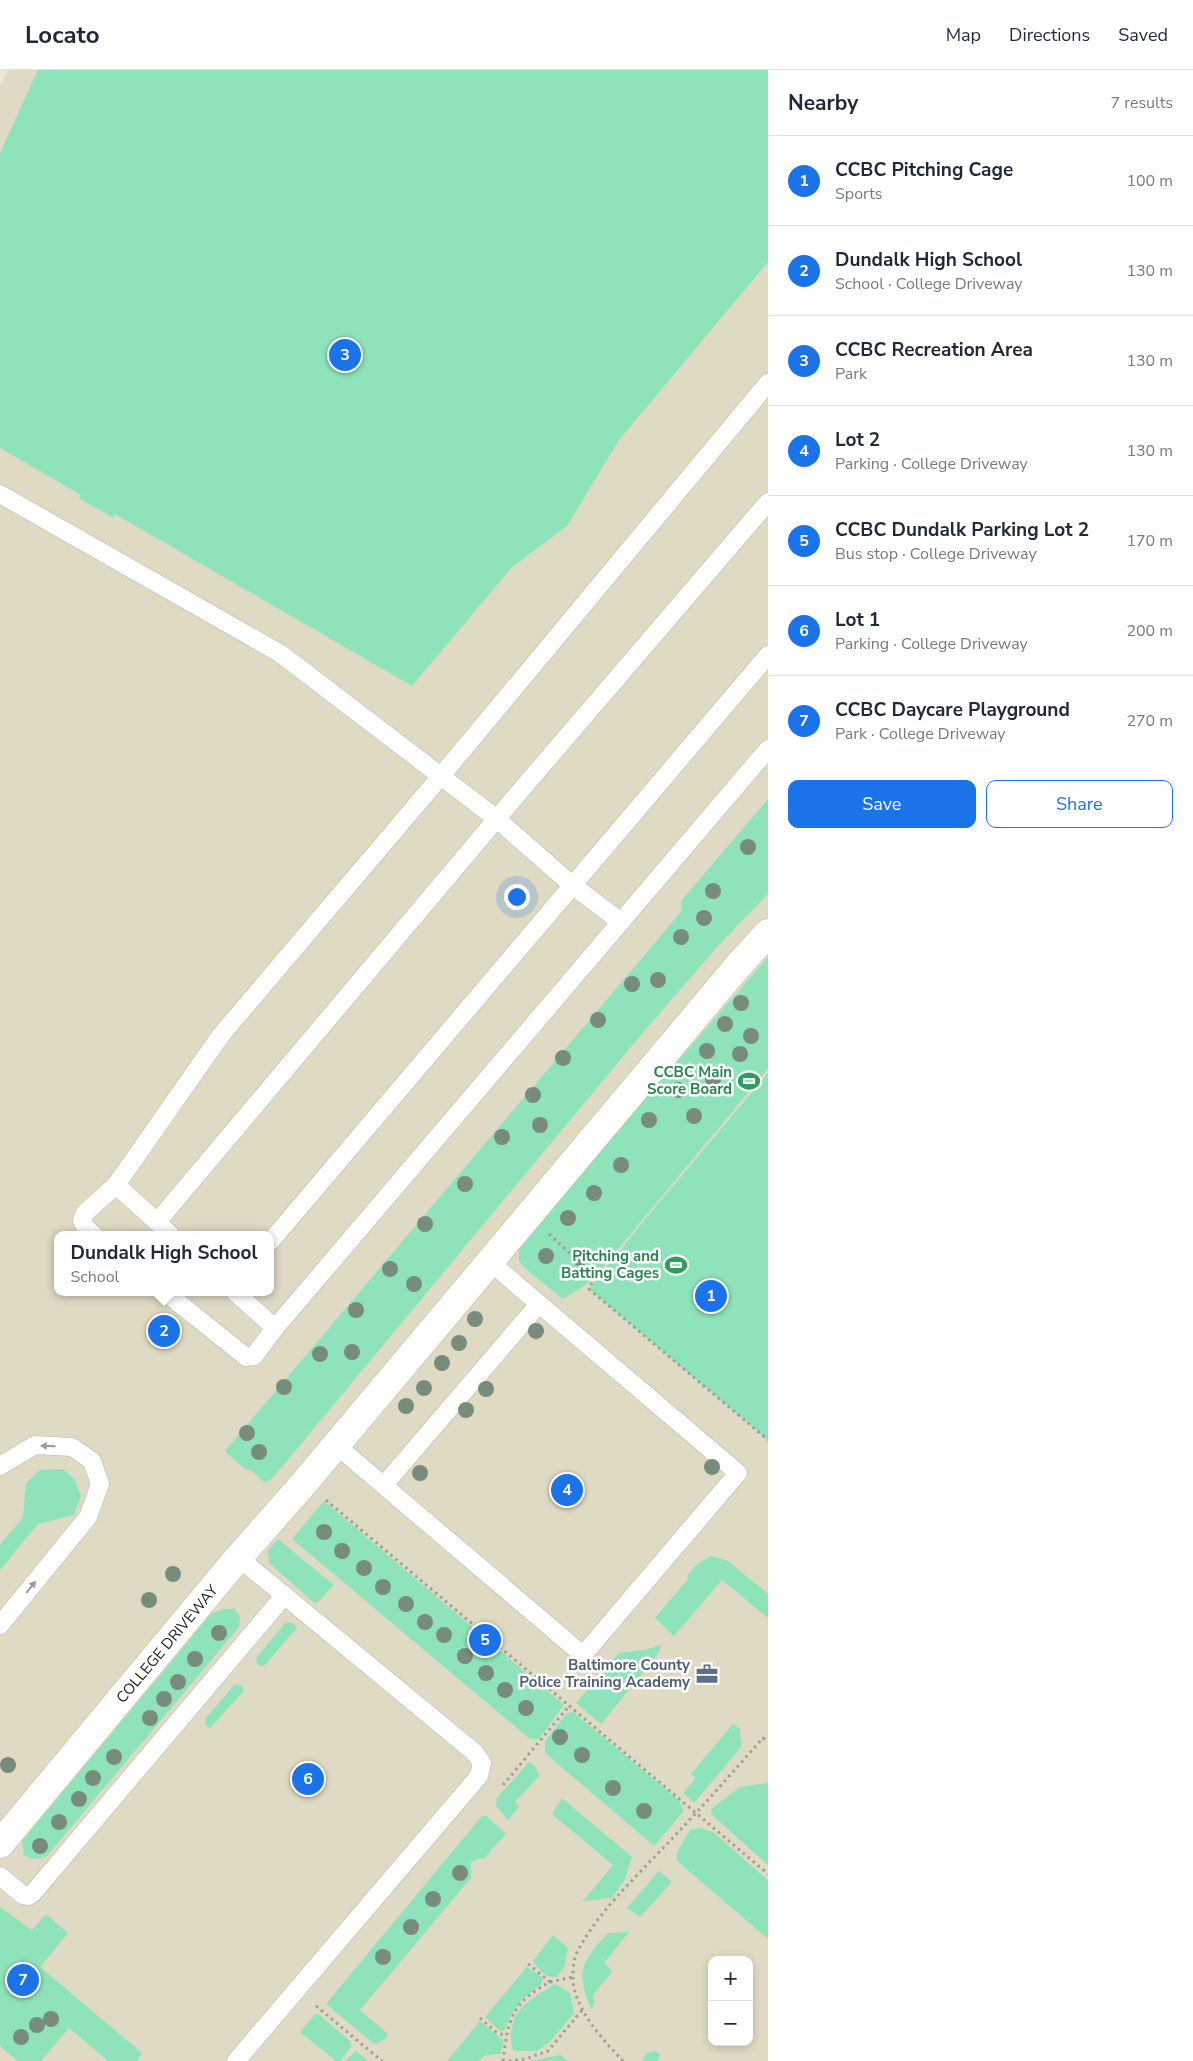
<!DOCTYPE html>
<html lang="en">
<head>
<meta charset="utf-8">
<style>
  body { margin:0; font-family:"Nunito Sans",sans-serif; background:#f6f6f7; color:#1f2937 }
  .controls { position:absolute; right:15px; bottom:15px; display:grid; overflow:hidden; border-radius:10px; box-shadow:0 2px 8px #0003 }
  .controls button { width:45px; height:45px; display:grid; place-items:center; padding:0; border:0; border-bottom:1px solid #e0e1e3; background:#fff; color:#1f2937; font:25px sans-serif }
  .you { position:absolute; left:516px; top:826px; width:18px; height:18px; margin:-12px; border:4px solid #fff; border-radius:50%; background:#1a73e8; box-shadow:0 0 0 8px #1a73e833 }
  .badge { display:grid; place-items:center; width:32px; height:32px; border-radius:50%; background:#1a73e8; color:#fff; font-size:16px; font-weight:700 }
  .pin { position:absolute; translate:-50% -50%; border:2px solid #fff; box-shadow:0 1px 5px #0006 }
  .popup { position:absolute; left:54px; top:1161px; width:220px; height:65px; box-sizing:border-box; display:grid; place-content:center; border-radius:10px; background:#fff; filter:drop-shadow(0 1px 4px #0005); font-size:16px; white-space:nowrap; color:#747a83 }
  .popup b { font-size:19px; color:#1f2937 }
  .popup::after { content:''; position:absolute; left:50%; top:100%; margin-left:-10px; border:10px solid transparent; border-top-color:#fff }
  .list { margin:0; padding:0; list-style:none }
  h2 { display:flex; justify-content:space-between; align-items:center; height:65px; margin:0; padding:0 20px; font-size:21px }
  h2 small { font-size:16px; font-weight:400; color:#747a83 }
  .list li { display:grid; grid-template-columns:32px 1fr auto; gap:15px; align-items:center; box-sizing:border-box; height:90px; padding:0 20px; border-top:1px solid #e0e1e3 }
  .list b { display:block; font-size:19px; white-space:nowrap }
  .list p { margin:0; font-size:16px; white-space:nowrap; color:#747a83 }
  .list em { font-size:16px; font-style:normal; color:#747a83 }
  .actions { display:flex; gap:10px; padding:15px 20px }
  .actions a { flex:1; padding:11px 0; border:1px solid #1a73e8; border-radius:10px; text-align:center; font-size:18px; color:#1a73e8 }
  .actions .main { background:#1a73e8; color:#fff }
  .map { position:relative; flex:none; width:768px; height:1991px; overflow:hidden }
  header { display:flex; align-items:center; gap:30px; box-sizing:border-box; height:70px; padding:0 25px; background:#fff; border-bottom:1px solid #e0e1e3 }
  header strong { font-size:24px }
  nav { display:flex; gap:28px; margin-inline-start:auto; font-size:18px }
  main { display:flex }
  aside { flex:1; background:#fff }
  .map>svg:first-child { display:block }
</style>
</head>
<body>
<header>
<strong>Locato</strong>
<nav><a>Map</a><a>Directions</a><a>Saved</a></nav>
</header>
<main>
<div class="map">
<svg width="768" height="1991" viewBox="0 0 768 1991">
  <rect width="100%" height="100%" fill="#eae6d8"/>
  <path fill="#dfdac4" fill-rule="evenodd" d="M 8,0 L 768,0 L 768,1991 L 0,1991 L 0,16 ZM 58,1165 L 270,1165 L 270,1222 L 58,1222 ZM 712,1890 L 749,1890 L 749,1972 L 712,1972 Z"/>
  <g fill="#8ee3bb">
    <polygon points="38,0 768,0 768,192 619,370 567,456 512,497 412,616 115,444 113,448 79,428 81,425 0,378 0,83"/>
    <polygon points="768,729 768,824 719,875 646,959 271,1410 264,1412 252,1401 245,1399 225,1381 659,868 682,840 681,831"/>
    <polygon points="768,887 768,999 594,1208 583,1217 563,1229 529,1202 519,1191 519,1175"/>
    <polygon points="768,1003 768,1370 589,1219 646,1148"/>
    <polygon points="63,1399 75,1410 81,1426 74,1445 38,1454 0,1500 0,1474 23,1448 26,1413 40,1400"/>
    <polygon points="324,1431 564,1635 539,1669 530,1669 292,1469"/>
    <polygon points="278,1469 334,1515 319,1531 315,1533 309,1528 269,1493 268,1480"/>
    <polygon points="711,1486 728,1491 768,1524 768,1548 722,1510 674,1566 655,1548 688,1509 687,1506 696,1495"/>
    <path d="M 234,1537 L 240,1547 L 239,1557 L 47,1786 C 38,1790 32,1790 24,1785 L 22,1771 L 211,1544 L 223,1539 L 234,1539 Z"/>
    <polygon points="286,1552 293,1553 297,1558 264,1596 258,1596 256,1588"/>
    <polygon points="662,1575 658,1584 601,1654 576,1633 619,1583 644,1580"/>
    <polygon points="235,1614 243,1616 243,1622 210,1658 205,1655 206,1648"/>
    <polygon points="573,1642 680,1731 683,1742 654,1776 545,1683 545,1671 566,1644"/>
    <polygon points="733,1654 740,1659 741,1677 694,1733 683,1723 696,1708 691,1704"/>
    <path d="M 529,1692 C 535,1695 537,1699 539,1706 L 515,1732 L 519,1737 L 508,1750 L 496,1736 L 497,1728 Z"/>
    <polygon points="768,1713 768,1795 711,1744 712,1738 740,1717"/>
    <polygon points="562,1728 632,1787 625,1809 612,1828 583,1831 613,1795 552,1744"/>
    <polygon points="482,1746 487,1746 506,1764 491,1780 485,1789 480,1788 471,1792 471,1808 360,1940 388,1964 387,1968 376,1974 372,1972 326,1934"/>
    <polygon points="700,1758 713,1762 768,1810 768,1869 677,1791 677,1782 690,1760"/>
    <polygon points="659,1801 672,1812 640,1847 627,1838"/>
    <polygon points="0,1837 32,1860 46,1844 68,1863 40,1897 142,1983 137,1991 108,1991 69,1958 41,1991 18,1991 0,1976"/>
    <path d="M 629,1862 L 604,1893 L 613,1901 L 593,1925 L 594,1936 L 591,1939 C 575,1901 582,1891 608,1863 Z"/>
    <path d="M 553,1865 L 568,1878 L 564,1897 L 557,1907 C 545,1908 539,1900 533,1891 Z"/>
    <polygon points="527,1897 542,1907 542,1914 522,1929 512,1944 504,1961 499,1960 485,1947"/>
    <path d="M 555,1914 L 570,1923 L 574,1943 L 549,1973 L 537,1981 L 513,1981 C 504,1944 527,1931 555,1914 Z"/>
    <polygon points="315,1944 318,1944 350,1971 351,1977 340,1991 336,1991 300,1962"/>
    <polygon points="480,1951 504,1971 500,1984 486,1985 478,1991 447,1991"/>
    <polygon points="356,1981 368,1991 345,1991"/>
    <polygon points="654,1981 661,1985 657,1991 642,1991 647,1983"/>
    <polygon points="560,1985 569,1991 529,1991"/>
  </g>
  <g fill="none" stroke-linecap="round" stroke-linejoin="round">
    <g stroke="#b8b5a7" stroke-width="19">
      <g id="lane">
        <polyline points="0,424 281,584 497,749 572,815 621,852"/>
        <polyline points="157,1152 116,1115 221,965 441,706 768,313"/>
        <polyline points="94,1165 86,1158 82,1151 85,1143 116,1115"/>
        <polyline points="171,1165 157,1152 515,727 768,432"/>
        <polyline points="270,1172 768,585"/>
        <polyline points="165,1222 246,1287 254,1286 275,1258"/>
        <polyline points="235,1222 275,1258 768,679"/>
        <polyline points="336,1375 583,1585 738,1403 490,1192"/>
        <polyline points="0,1396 35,1375 72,1377 92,1391 100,1414 88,1447 0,1555"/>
        <polyline points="384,1415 539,1234"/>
        <polyline points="0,1806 23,1825 28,1826 33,1823 284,1526"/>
        <polyline points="236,1991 479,1706 482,1693 474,1682 239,1488"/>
      </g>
    </g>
    <g stroke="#b8b5a7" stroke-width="29">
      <polyline id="street" points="0,1774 232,1495 305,1412 738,896 768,863"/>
    </g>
    <g stroke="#a19e93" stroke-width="3" stroke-dasharray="2.5 4" stroke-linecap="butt">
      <polyline points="549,1164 584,1196 596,1204 589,1219 768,1370"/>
      <polyline points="326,1430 768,1804"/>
      <polyline points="503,1715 569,1636"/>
      <polyline points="550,1912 573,1907"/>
      <polyline points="316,1936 382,1991"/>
      <polyline points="480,1948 496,1962 506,1966"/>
      <path d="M 503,1991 C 508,1950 511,1933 550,1912 L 527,1893"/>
      <polyline points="509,1991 525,1989 548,1981 583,1939"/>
      <path d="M 623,1991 C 604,1971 573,1938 573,1908 C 573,1900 573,1890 577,1882 C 598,1842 633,1810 664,1777 C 698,1742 730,1705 763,1668 L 768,1672"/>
    </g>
    <use href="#lane" stroke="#fff" stroke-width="18"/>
    <use href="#street" stroke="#fff" stroke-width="28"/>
  </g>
  <g fill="#788c7d">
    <circle cx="748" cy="777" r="8"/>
    <circle cx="713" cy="821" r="8"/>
    <circle cx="704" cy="848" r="8"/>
    <circle cx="681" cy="867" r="8"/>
    <circle cx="658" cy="910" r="8"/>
    <circle cx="632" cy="914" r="8"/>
    <circle cx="741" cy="933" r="8"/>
    <circle cx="598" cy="950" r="8"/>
    <circle cx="725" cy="954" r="8"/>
    <circle cx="751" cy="966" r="8"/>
    <circle cx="707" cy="981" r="8"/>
    <circle cx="740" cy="984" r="8"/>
    <circle cx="563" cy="988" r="8"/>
    <circle cx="713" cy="1009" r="8"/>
    <circle cx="678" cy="1020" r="8"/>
    <circle cx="533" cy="1025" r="8"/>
    <circle cx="694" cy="1046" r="8"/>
    <circle cx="649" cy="1050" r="8"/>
    <circle cx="540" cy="1055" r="8"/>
    <circle cx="502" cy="1067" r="8"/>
    <circle cx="621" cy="1095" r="8"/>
    <circle cx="465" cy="1114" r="8"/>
    <circle cx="594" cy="1123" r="8"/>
    <circle cx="568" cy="1148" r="8"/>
    <circle cx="425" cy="1154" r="8"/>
    <circle cx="546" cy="1186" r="8"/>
    <circle cx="580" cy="1188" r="8"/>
    <circle cx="390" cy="1199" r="8"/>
    <circle cx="414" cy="1214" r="8"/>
    <circle cx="356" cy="1240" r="8"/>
    <circle cx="475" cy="1249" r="8"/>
    <circle cx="536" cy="1261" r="8"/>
    <circle cx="459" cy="1273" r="8"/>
    <circle cx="352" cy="1282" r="8"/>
    <circle cx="320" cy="1284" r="8"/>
    <circle cx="442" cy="1293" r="8"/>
    <circle cx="284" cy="1317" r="8"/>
    <circle cx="424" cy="1318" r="8"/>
    <circle cx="486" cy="1319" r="8"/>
    <circle cx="406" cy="1336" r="8"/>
    <circle cx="466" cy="1340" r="8"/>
    <circle cx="247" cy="1363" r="8"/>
    <circle cx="259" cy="1382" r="8"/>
    <circle cx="712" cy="1397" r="8"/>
    <circle cx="420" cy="1403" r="8"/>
    <circle cx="324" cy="1462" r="8"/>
    <circle cx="342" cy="1481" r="8"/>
    <circle cx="364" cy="1498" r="8"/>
    <circle cx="173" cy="1504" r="8"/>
    <circle cx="383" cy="1517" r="8"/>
    <circle cx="149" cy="1530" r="8"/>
    <circle cx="406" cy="1534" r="8"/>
    <circle cx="425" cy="1552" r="8"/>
    <circle cx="219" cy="1563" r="8"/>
    <circle cx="444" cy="1565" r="8"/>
    <circle cx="465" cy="1586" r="8"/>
    <circle cx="195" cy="1589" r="8"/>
    <circle cx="486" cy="1603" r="8"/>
    <circle cx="178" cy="1612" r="8"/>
    <circle cx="505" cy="1620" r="8"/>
    <circle cx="164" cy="1629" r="8"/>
    <circle cx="526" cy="1638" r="8"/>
    <circle cx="150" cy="1648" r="8"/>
    <circle cx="560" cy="1667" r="8"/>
    <circle cx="582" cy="1685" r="8"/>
    <circle cx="114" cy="1687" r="8"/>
    <circle cx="8" cy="1695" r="8"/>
    <circle cx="93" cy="1708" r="8"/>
    <circle cx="613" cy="1718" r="8"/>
    <circle cx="79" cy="1729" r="8"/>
    <circle cx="644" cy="1741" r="8"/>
    <circle cx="59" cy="1752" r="8"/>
    <circle cx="40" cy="1776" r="8"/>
    <circle cx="460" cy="1803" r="8"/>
    <circle cx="433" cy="1829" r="8"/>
    <circle cx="411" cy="1857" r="8"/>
    <circle cx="383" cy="1887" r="8"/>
    <circle cx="51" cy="1949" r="8"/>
    <circle cx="37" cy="1955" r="8"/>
    <circle cx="21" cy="1967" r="8"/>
  </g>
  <defs><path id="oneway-solid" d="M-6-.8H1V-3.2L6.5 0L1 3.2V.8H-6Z" transform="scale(1.25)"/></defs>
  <g fill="#9a9997">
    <use href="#oneway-solid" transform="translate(48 1376) rotate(-178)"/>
    <use href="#oneway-solid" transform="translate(31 1517) rotate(-51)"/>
  </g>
  <defs>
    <g id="stadium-bare" transform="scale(1.725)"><path d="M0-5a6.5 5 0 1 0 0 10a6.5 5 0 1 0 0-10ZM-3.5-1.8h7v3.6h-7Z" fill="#2e9e5b" stroke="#fff" stroke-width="2.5" paint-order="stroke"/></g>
    <g id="office-bare" transform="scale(1.725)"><path d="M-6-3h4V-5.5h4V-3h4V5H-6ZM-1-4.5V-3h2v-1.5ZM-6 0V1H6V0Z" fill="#5c6f8a" stroke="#fff" stroke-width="2.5" paint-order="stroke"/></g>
  </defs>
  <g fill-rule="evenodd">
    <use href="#stadium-bare" x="749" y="1011"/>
    <use href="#stadium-bare" x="676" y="1195"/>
    <use href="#office-bare" x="707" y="1604"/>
  </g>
  <g text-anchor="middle" stroke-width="5" stroke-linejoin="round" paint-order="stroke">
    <g font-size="15" font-weight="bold" fill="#27864d" stroke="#fff" text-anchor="end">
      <text x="732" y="1007">CCBC Main<tspan x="732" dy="17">Score Board</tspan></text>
      <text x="659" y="1191">Pitching and<tspan x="659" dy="17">Batting Cages</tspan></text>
    </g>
    <g font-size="15" fill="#1e1d18" stroke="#fff">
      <text transform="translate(167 1574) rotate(-50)" y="5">COLLEGE DRIVEWAY</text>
    </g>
    <g font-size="15" font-weight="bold" fill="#4e5e75" stroke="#fff" text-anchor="end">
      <text x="690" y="1600">Baltimore County<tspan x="690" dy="17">Police Training Academy</tspan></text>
    </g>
  </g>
</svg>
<div class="controls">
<button>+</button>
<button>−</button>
</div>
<div class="you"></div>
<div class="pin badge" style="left:711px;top:1226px">1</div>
<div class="pin badge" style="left:164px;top:1261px">2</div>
<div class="popup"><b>Dundalk High School</b>School</div>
<div class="pin badge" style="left:345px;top:285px">3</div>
<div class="pin badge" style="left:567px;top:1420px">4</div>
<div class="pin badge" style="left:485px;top:1570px">5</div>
<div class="pin badge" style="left:308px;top:1709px">6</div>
<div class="pin badge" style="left:23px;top:1910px">7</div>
</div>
<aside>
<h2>Nearby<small>7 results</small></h2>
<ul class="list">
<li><span class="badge">1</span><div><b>CCBC Pitching Cage</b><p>Sports</p></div><em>100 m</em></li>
<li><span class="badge">2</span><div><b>Dundalk High School</b><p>School · College Driveway</p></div><em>130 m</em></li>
<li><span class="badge">3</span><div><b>CCBC Recreation Area</b><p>Park</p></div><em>130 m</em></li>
<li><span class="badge">4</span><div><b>Lot 2</b><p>Parking · College Driveway</p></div><em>130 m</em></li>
<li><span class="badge">5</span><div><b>CCBC Dundalk Parking Lot 2</b><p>Bus stop · College Driveway</p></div><em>170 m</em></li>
<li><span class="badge">6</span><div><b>Lot 1</b><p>Parking · College Driveway</p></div><em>200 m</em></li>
<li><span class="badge">7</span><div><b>CCBC Daycare Playground</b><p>Park · College Driveway</p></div><em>270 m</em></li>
</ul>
<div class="actions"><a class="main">Save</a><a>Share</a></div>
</aside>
</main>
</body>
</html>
